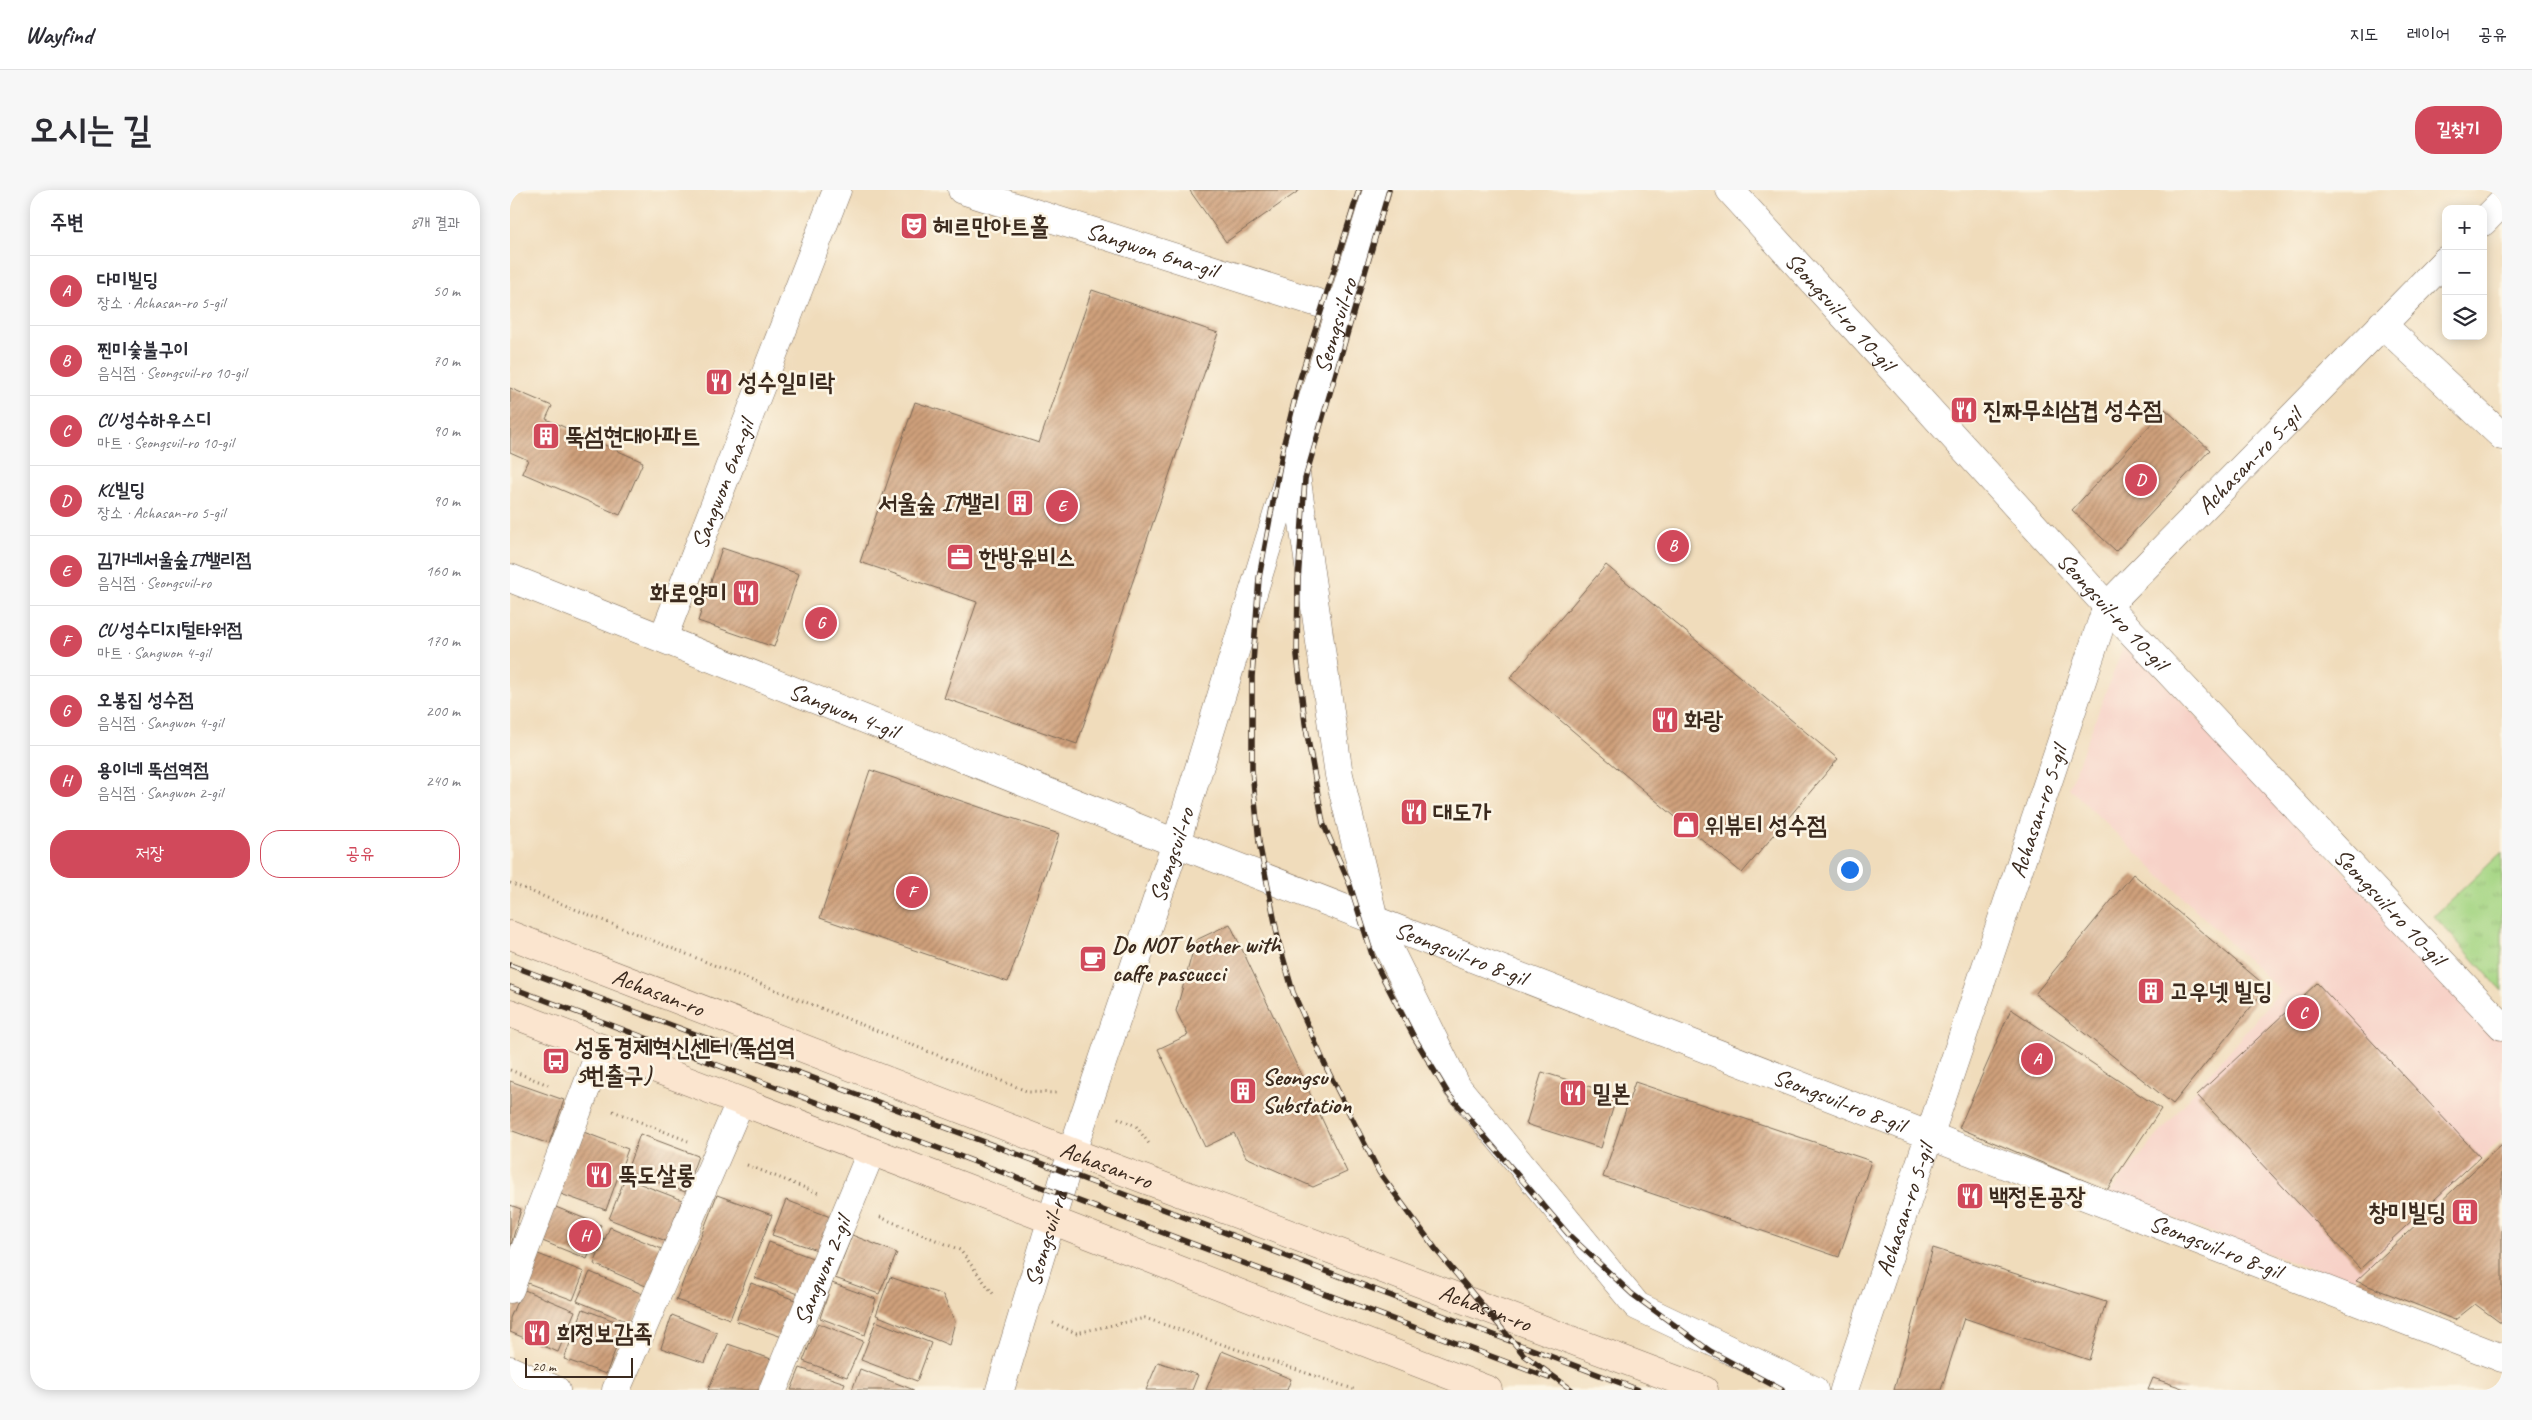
<!DOCTYPE html>
<html lang="ko">
<head>
<meta charset="utf-8">
<style>
  body { margin:0; font-family:Caveat,"Poor Story",sans-serif; background:#f7f7f7; color:#2b2b33 }
  .controls { position:absolute; right:15px; top:15px; display:grid; overflow:hidden; border-radius:10px; box-shadow:0 2px 12px #0003 }
  .controls button { width:45px; height:45px; display:grid; place-items:center; padding:0; border:0; border-bottom:1px solid #e1e1e2; background:#fff; color:#2b2b33; font:25px sans-serif }
  .scale { position:absolute; left:15px; bottom:12px; width:108px; box-sizing:border-box; padding-left:5px; border:2px solid #3b2a1e; border-top:0; font-size:14px; line-height:18px; white-space:nowrap; color:#3b2a1e; -webkit-text-stroke:4px #fcf5e5; paint-order:stroke }
  .you { position:absolute; left:1339px; top:679px; width:18px; height:18px; margin:-12px; border:4px solid #fff; border-radius:50%; background:#1a73e8; box-shadow:0 0 0 8px #1a73e833 }
  .badge { display:grid; place-items:center; width:32px; height:32px; border-radius:50%; background:#d1495b; color:#fff; font-size:16px; font-weight:700 }
  .pin { position:absolute; translate:-50% -50%; border:2px solid #fff; box-shadow:0 1px 5px #0006 }
  .list { margin:0; padding:0; list-style:none }
  h2 { display:flex; justify-content:space-between; align-items:center; height:65px; margin:0; padding:0 20px; font-size:21px }
  h2 small { font-size:16px; font-weight:400; color:#7c7c81 }
  .list li { display:grid; grid-template-columns:32px 1fr auto; gap:15px; align-items:center; box-sizing:border-box; height:70px; padding:0 20px; border-top:1px solid #e1e1e2 }
  .list b { display:block; font-size:19px; white-space:nowrap }
  .list p { margin:0; font-size:16px; white-space:nowrap; color:#7c7c81 }
  .list em { font-size:16px; font-style:normal; color:#7c7c81 }
  .actions { display:flex; gap:10px; padding:15px 20px }
  .actions a { flex:1; padding:11px 0; border:1px solid #d1495b; border-radius:20px; text-align:center; font-size:18px; color:#d1495b }
  .actions .main { background:#d1495b; color:#fff }
  .icon { flex:none; width:28px; height:28px; fill:none; stroke:currentColor; stroke-width:2; stroke-linecap:round; stroke-linejoin:round }
  .map { position:relative; flex:none; width:1992px; height:1200px; overflow:hidden; border-radius:20px }
  header { display:flex; align-items:center; gap:30px; box-sizing:border-box; height:70px; padding:0 25px; background:#fff; border-bottom:1px solid #e1e1e2 }
  header strong { font-size:24px }
  nav { display:flex; gap:28px; margin-inline-start:auto; font-size:18px }
  .intro { display:flex; align-items:center; justify-content:space-between; box-sizing:border-box; height:120px; padding:0 30px }
  h1 { margin:0; font-size:35px }
  .button { padding:12px 22px; border-radius:20px; background:#d1495b; color:#fff; font-size:18px; font-weight:700 }
  main { display:flex; gap:30px; padding:0 30px }
  aside { flex:1; background:#fff; border-radius:20px; box-shadow:0 2px 12px #0003 }
  .map>svg:first-child { display:block }
</style>
</head>
<body>
<header>
<strong>Wayfind</strong>
<nav><a>지도</a><a>레이어</a><a>공유</a></nav>
</header>
<div class="intro"><h1>오시는 길</h1><a class="button">길찾기</a></div>
<main>
<aside>
<h2>주변<small>8개 결과</small></h2>
<ul class="list">
<li><span class="badge">A</span><div><b>다미빌딩</b><p>장소 · Achasan-ro 5-gil</p></div><em>50 m</em></li>
<li><span class="badge">B</span><div><b>찐미숯불구이</b><p>음식점 · Seongsuil-ro 10-gil</p></div><em>70 m</em></li>
<li><span class="badge">C</span><div><b>CU 성수하우스디</b><p>마트 · Seongsuil-ro 10-gil</p></div><em>90 m</em></li>
<li><span class="badge">D</span><div><b>KL빌딩</b><p>장소 · Achasan-ro 5-gil</p></div><em>90 m</em></li>
<li><span class="badge">E</span><div><b>김가네서울숲IT밸리점</b><p>음식점 · Seongsuil-ro</p></div><em>160 m</em></li>
<li><span class="badge">F</span><div><b>CU 성수디지털타워점</b><p>마트 · Sangwon 4-gil</p></div><em>170 m</em></li>
<li><span class="badge">G</span><div><b>오봉집 성수점</b><p>음식점 · Sangwon 4-gil</p></div><em>200 m</em></li>
<li><span class="badge">H</span><div><b>용이네 뚝섬역점</b><p>음식점 · Sangwon 2-gil</p></div><em>240 m</em></li>
</ul>
<div class="actions"><a class="main">저장</a><a>공유</a></div>
</aside>
<div class="map">
<svg width="1992" height="1200" viewBox="0 0 1992 1200">
  <defs>
    <pattern id="grass-tufts" width="24" height="20" patternUnits="userSpaceOnUse" patternTransform="scale(1.25)"><rect width="24" height="20" fill="#a4d583"/><path d="M3 7l-1-3M5 7V3M7 7l1-3M15 17l-1-3M17 17v-4M19 17l1-3" fill="none" stroke="#8eb771"/></pattern>
    <pattern id="building-hatch" width="6" height="6" patternUnits="userSpaceOnUse" patternTransform="scale(1.25)"><rect width="6" height="6" fill="#cfa07b"/><path d="M-1 1l2-2M0 6l6-6M5 7l2-2" fill="none" stroke="#a98364"/></pattern>
  </defs>
  <rect width="100%" height="100%" fill="#fcf5e5"/>
  <filter id="ink" filterUnits="userSpaceOnUse"><feTurbulence type="fractalNoise" baseFrequency=".02" numOctaves="2"/><feDisplacementMap in="SourceGraphic" scale="10" xChannelSelector="R" yChannelSelector="G"/><feConvolveMatrix kernelMatrix="1 2 1 2 8 2 1 2 1" color-interpolation-filters="sRGB"/></filter>
  <filter id="wash" filterUnits="userSpaceOnUse"><feTurbulence type="fractalNoise" baseFrequency=".0096" numOctaves="4" result="noise"/><feDisplacementMap in="SourceGraphic" scale="20" xChannelSelector="R" yChannelSelector="G"/><feGaussianBlur stdDeviation="1.12" result="paint"/><feColorMatrix in="noise" values="0 0 0 0 0 0 0 0 0 0 0 0 0 0 0 0 0 1.4 0 .05"/><feComposite in="paint" operator="in"/></filter>
  <g filter="url(#wash)">
    <rect width="100%" height="100%" fill="#f0dcbb"/>
    <polygon fill="#f7d1c7" points="1615,452 1992,848 1992,949 1839,1093 1598,1004 1770,801 1559,598"/>
    <polygon fill="url(#grass-tufts)" stroke="#708050" points="1992,662 1992,801 1924,726"/>
    <g id="blocks">
      <g fill="url(#building-hatch)">
        <polygon points="682,0 790,0 716,52 680,1"/>
        <polygon points="582,100 708,143 567,554 434,508 467,412 350,372 405,212 529,253"/>
        <polygon points="0,198 42,216 36,229 133,272 110,325 12,283 18,270 0,262"/>
        <polygon points="1655,219 1700,260 1606,361 1562,320"/>
        <polygon points="212,358 289,384 264,457 188,431"/>
        <polygon points="1096,375 1328,569 1232,683 1000,488"/>
        <polygon points="360,580 549,644 498,792 310,728"/>
        <polygon points="1623,684 1757,797 1663,914 1525,804"/>
        <polygon points="720,734 837,982 803,997 736,967 724,943 695,957 648,859 678,845 666,821 686,750"/>
        <polygon points="1807,793 1970,967 1850,1079 1687,905"/>
        <polygon points="1501,819 1651,919 1597,1000 1449,938"/>
        <polygon points="1032,882 1107,905 1091,958 1016,934"/>
        <polygon points="0,891 54,910 39,954 0,940"/>
        <polygon points="1125,892 1361,971 1329,1067 1093,987"/>
        <polygon points="71,941 118,959 96,1020 48,1003"/>
        <polygon points="130,944 188,966 175,1002 117,980"/>
        <polygon points="1992,954 1992,1134 1965,1114 1945,1130 1846,1091"/>
        <polygon points="115,988 172,1010 156,1051 99,1029"/>
        <polygon points="207,1005 262,1025 220,1129 166,1110"/>
        <polygon points="276,1010 323,1028 310,1061 262,1045"/>
        <polygon points="0,1015 11,1019 1,1055 0,1055"/>
        <polygon points="43,1016 91,1035 77,1069 30,1050"/>
        <polygon points="100,1037 154,1060 138,1097 84,1074"/>
        <polygon points="342,1045 387,1063 369,1104 325,1088"/>
        <polygon points="259,1052 308,1070 294,1106 245,1088"/>
        <polygon points="1423,1058 1596,1112 1579,1170 1454,1128 1431,1200 1384,1200"/>
        <polygon points="23,1062 74,1082 63,1110 12,1091"/>
        <polygon points="80,1082 135,1105 123,1134 67,1111"/>
        <polygon points="380,1087 433,1105 445,1132 439,1155 366,1125"/>
        <polygon points="241,1093 290,1112 275,1148 226,1131"/>
        <polygon points="322,1093 366,1109 355,1145 310,1128"/>
        <polygon points="12,1099 65,1121 48,1162 0,1142 0,1128"/>
        <polygon points="73,1119 115,1135 96,1184 54,1169"/>
        <polygon points="162,1125 207,1143 195,1173 151,1158"/>
        <polygon points="366,1131 421,1153 407,1191 351,1170"/>
        <polygon points="308,1133 353,1151 337,1187 293,1171"/>
        <polygon points="218,1154 264,1170 252,1200 198,1200"/>
        <polygon points="712,1161 781,1189 777,1200 696,1200"/>
        <polygon points="648,1172 688,1185 682,1200 636,1200"/>
        <polygon points="290,1178 335,1193 332,1200 281,1200"/>
        <polygon points="350,1179 404,1200 342,1200"/>
        <polygon points="1643,1188 1678,1200 1638,1200"/>
      </g>
    </g>
  </g>
  <g filter="url(#ink)">
    <use href="#blocks" fill-opacity="0" stroke="#7a6855" stroke-width="1"/>
    <g fill="none" stroke-linecap="round" stroke-linejoin="round">
      <g stroke="#7a6855" stroke-width="29">
        <g id="minor">
          <path id="s1" d="M 452,0 L 830,120"/>
          <path id="s2" d="M 1220,0 L 1597,416 L 1992,836"/>
          <polyline points="1973,32 1992,13"/>
          <polyline points="1872,134 1992,246"/>
          <polyline points="784,270 829,585 864,729 947,897 1127,1116 1304,1200"/>
          <path id="s3" d="M 0,388 L 666,653 L 1992,1168"/>
          <path id="s4" d="M 153,448 L 327,0"/>
          <polyline points="0,1099 91,859"/>
          <polyline points="0,1180 46,1200"/>
          <polyline points="106,1200 230,912"/>
          <path id="s5" d="M 263,1200 L 361,962"/>
          <path id="s6" d="M 1334,1200 L 1597,416 L 1936,70"/>
        </g>
      </g>
      <g stroke="#7a6855" stroke-width="29">
        <g id="tertiary">
          <path id="s7" d="M 490,1200 L 562,962 L 666,653 L 867,0"/>
        </g>
      </g>
      <g stroke="#7a6855" stroke-width="29">
        <g id="secondary">
          <path id="s8" d="M 0,745 L 562,962 L 1194,1200"/>
          <polyline points="0,823 541,1030 978,1200"/>
        </g>
      </g>
      <g stroke="#7a6855" stroke-width="3" stroke-dasharray="1 4" stroke-linecap="butt">
        <polyline points="0,693 519,902 549,903"/>
        <polyline points="0,880 41,896"/>
        <polyline points="103,921 178,951"/>
        <polyline points="608,928 626,936 640,955"/>
        <polyline points="237,975 308,1003"/>
        <polyline points="370,1027 450,1060 484,1105"/>
        <polyline points="543,1133 566,1143 635,1128 846,1200"/>
      </g>
      <use href="#minor" stroke="#fff" stroke-width="28"/>
      <use href="#tertiary" stroke="#fff" stroke-width="28"/>
      <use href="#secondary" stroke="#fbe5cf" stroke-width="28"/>
      <g stroke="#3b2a1e" stroke-width="5.5">
        <g id="rail">
          <polyline points="849,0 789,192 774,253 749,388 742,487 742,580 749,652 769,753 783,802 817,879 869,982 927,1061 1014,1165 1062,1200"/>
          <polyline points="879,0 795,289 788,391 787,465 795,533 813,633 840,695 864,771 904,847 939,905 1059,1045 1122,1104 1200,1161 1272,1200"/>
          <polyline points="0,775 595,997 1129,1200"/>
          <polyline points="0,797 1039,1188"/>
        </g>
      </g>
      <use href="#rail" stroke="#fcf5e5" stroke-width="4" stroke-dasharray="11" stroke-linecap="butt"/>
    </g>
  </g>
  <defs>
    <g id="theatre-square" transform="scale(1.4375)"><rect x="-9" y="-9" width="18" height="18" rx="4" fill="#d1495b" stroke="#fcf5e5"/><path d="M-5-5.5Q0-4 5-5.5V0Q5 5 0 6Q-5 5-5 0ZM-3.3-2.5H-1v1.5H-3.3ZM1-2.5H3.3v1.5H1ZM-2.8 1Q0 5.5 2.8 1Z" fill="#fff"/></g>
    <g id="restaurant-square" transform="scale(1.4375)"><rect x="-9" y="-9" width="18" height="18" rx="4" fill="#d1495b" stroke="#fcf5e5"/><path d="M-5-6h1v4h1v-4h1v4h1v-4h1v5L-1.5 .5V6h-2V.5L-5-1ZM5-6V6H3V1.5H1.5Q1.5-4 5-6Z" fill="#fff"/></g>
    <g id="building-square" transform="scale(1.4375)"><rect x="-9" y="-9" width="18" height="18" rx="4" fill="#d1495b" stroke="#fcf5e5"/><path d="M-4-6H4V6H1V3H-1V6H-4ZM-2.5-4.3h1.7v1.8h-1.7ZM.8-4.3h1.7v1.8H.8ZM-2.5-1h1.7V.8h-1.7ZM.8-1h1.7V.8H.8Z" fill="#fff"/></g>
    <g id="office-square" transform="scale(1.4375)"><rect x="-9" y="-9" width="18" height="18" rx="4" fill="#d1495b" stroke="#fcf5e5"/><path d="M-6-3h4V-5.5h4V-3h4V5H-6ZM-1-4.5V-3h2v-1.5ZM-6 0V1H6V0Z" fill="#fff"/></g>
    <g id="shop-square" transform="scale(1.4375)"><rect x="-9" y="-9" width="18" height="18" rx="4" fill="#d1495b" stroke="#fcf5e5"/><path d="M-5-2.5h2.3a2.7 3.5 0 0 1 5.4 0H5L5.5 6h-11ZM-1.5-2.5h3a1.5 2.3 0 0 0-3 0Z" fill="#fff"/></g>
    <g id="cafe-square" transform="scale(1.4375)"><rect x="-9" y="-9" width="18" height="18" rx="4" fill="#d1495b" stroke="#fcf5e5"/><path d="M-5.5-4.5H6V0H3Q3 3.5 0 3.5H-2.5Q-5.5 3.5-5.5 0ZM3-3.2v2h1.7v-2ZM-6 4.5H4V6H-6Z" fill="#fff"/></g>
    <g id="bus-square" transform="scale(1.4375)"><rect x="-9" y="-9" width="18" height="18" rx="4" fill="#d1495b" stroke="#fcf5e5"/><path d="M-5-6H5V4H4V6H2V4H-2V6H-4V4H-5ZM-3.5-4V0h7V-4ZM-3.5 1.2v1.5H-2V1.2ZM2 1.2v1.5H3.5V1.2Z" fill="#fff"/></g>
  </defs>
  <g fill-rule="evenodd">
    <use href="#theatre-square" x="404" y="36"/>
    <use href="#restaurant-square" x="209" y="192"/>
    <use href="#restaurant-square" x="1454" y="220"/>
    <use href="#building-square" x="36" y="246"/>
    <use href="#building-square" x="510" y="313"/>
    <use href="#office-square" x="450" y="367"/>
    <use href="#restaurant-square" x="236" y="403"/>
    <use href="#restaurant-square" x="1155" y="530"/>
    <use href="#restaurant-square" x="904" y="622"/>
    <use href="#shop-square" x="1176" y="635"/>
    <use href="#cafe-square" x="583" y="769"/>
    <use href="#building-square" x="1641" y="801"/>
    <use href="#bus-square" x="46" y="871"/>
    <use href="#building-square" x="733" y="901"/>
    <use href="#restaurant-square" x="1063" y="903"/>
    <use href="#restaurant-square" x="89" y="985"/>
    <use href="#restaurant-square" x="1460" y="1006"/>
    <use href="#building-square" x="1955" y="1022"/>
    <use href="#restaurant-square" x="27" y="1143"/>
  </g>
  <g text-anchor="middle" stroke-width="5" stroke-linejoin="round" paint-order="stroke">
    <g font-size="24" font-weight="bold" fill="#3b2a1e" stroke="#fcf5e5" text-anchor="start">
      <text x="423" y="44">헤르만아트홀</text>
      <text x="228" y="200">성수일미락</text>
      <text x="1473" y="228">진짜무쇠삼겹 성수점</text>
      <text x="55" y="254">뚝섬현대아파트</text>
      <text x="491" y="321" text-anchor="end">서울숲 IT밸리</text>
      <text x="469" y="375">한방유비스</text>
      <text x="217" y="411" text-anchor="end">화로양미</text>
      <text x="1174" y="538">화랑</text>
      <text x="923" y="630">대도가</text>
      <text x="1195" y="643">위뷰티 성수점</text>
      <text x="602" y="763">Do NOT bother with<tspan x="602" dy="28">caffe pascucci</tspan></text>
      <text x="1660" y="809">고우넷 빌딩</text>
      <text x="65" y="865">성동경제혁신센터(뚝섬역<tspan x="65" dy="28">5번출구)</tspan></text>
      <text x="752" y="895">Seongsu<tspan x="752" dy="28">Substation</tspan></text>
      <text x="1082" y="911">밀본</text>
      <text x="108" y="993">뚝도살롱</text>
      <text x="1479" y="1014">백정돈공장</text>
      <text x="1936" y="1030" text-anchor="end">창미빌딩</text>
      <text x="46" y="1151">희정보감족</text>
    </g>
    <g font-size="24" fill="#3b2a1e" stroke="#fcf5e5">
      <text dy="8" stroke="none"><textPath href="#s1" startOffset="199">Sangwon 6na-gil</textPath></text>
      <text dy="8" stroke="none"><textPath href="#s2" startOffset="164">Seongsuil-ro 10-gil</textPath></text>
      <text dy="8" stroke="none"><textPath href="#s7" startOffset="1116">Seongsuil-ro</textPath></text>
      <text dy="8" stroke="none"><textPath href="#s6" startOffset="1030">Achasan-ro 5-gil</textPath></text>
      <text dy="8" stroke="none"><textPath href="#s4" startOffset="165">Sangwon 6na-gil</textPath></text>
      <text dy="8" stroke="none"><textPath href="#s2" startOffset="569">Seongsuil-ro 10-gil</textPath></text>
      <text dy="8" stroke="none"><textPath href="#s3" startOffset="359">Sangwon 4-gil</textPath></text>
      <text dy="8" stroke="none"><textPath href="#s6" startOffset="610">Achasan-ro 5-gil</textPath></text>
      <text dy="8" stroke="none"><textPath href="#s7" startOffset="562">Seongsuil-ro</textPath></text>
      <text dy="8" stroke="none"><textPath href="#s2" startOffset="974">Seongsuil-ro 10-gil</textPath></text>
      <text dy="8" stroke="none"><textPath href="#s3" startOffset="1022">Seongsuil-ro 8-gil</textPath></text>
      <text dy="8" stroke="none"><textPath href="#s8" startOffset="159">Achasan-ro</textPath></text>
      <text dy="8" stroke="none"><textPath href="#s3" startOffset="1428">Seongsuil-ro 8-gil</textPath></text>
      <text dy="8" stroke="none"><textPath href="#s8" startOffset="639">Achasan-ro</textPath></text>
      <text dy="8" stroke="none"><textPath href="#s6" startOffset="190">Achasan-ro 5-gil</textPath></text>
      <text dy="8" stroke="none"><textPath href="#s7" startOffset="158">Seongsuil-ro</textPath></text>
      <text dy="8" stroke="none"><textPath href="#s3" startOffset="1832">Seongsuil-ro 8-gil</textPath></text>
      <text dy="8" stroke="none"><textPath href="#s5" startOffset="129">Sangwon 2-gil</textPath></text>
      <text dy="8" stroke="none"><textPath href="#s8" startOffset="1044">Achasan-ro</textPath></text>
    </g>
  </g>
</svg>
<div class="controls">
<button>+</button>
<button>−</button>
<button><svg class="icon" aria-label="layers" viewBox="0 0 24 24"><path d="M12 4l9 5-9 5-9-5zM3 14l9 5 9-5"/></svg></button>
</div>
<div class="scale">20 m</div>
<div class="you"></div>
<div class="pin badge" style="left:1527px;top:869px">A</div>
<div class="pin badge" style="left:1163px;top:356px">B</div>
<div class="pin badge" style="left:1793px;top:823px">C</div>
<div class="pin badge" style="left:1631px;top:290px">D</div>
<div class="pin badge" style="left:552px;top:316px">E</div>
<div class="pin badge" style="left:402px;top:702px">F</div>
<div class="pin badge" style="left:311px;top:433px">G</div>
<div class="pin badge" style="left:75px;top:1046px">H</div>
</div>
</main>
</body>
</html>
